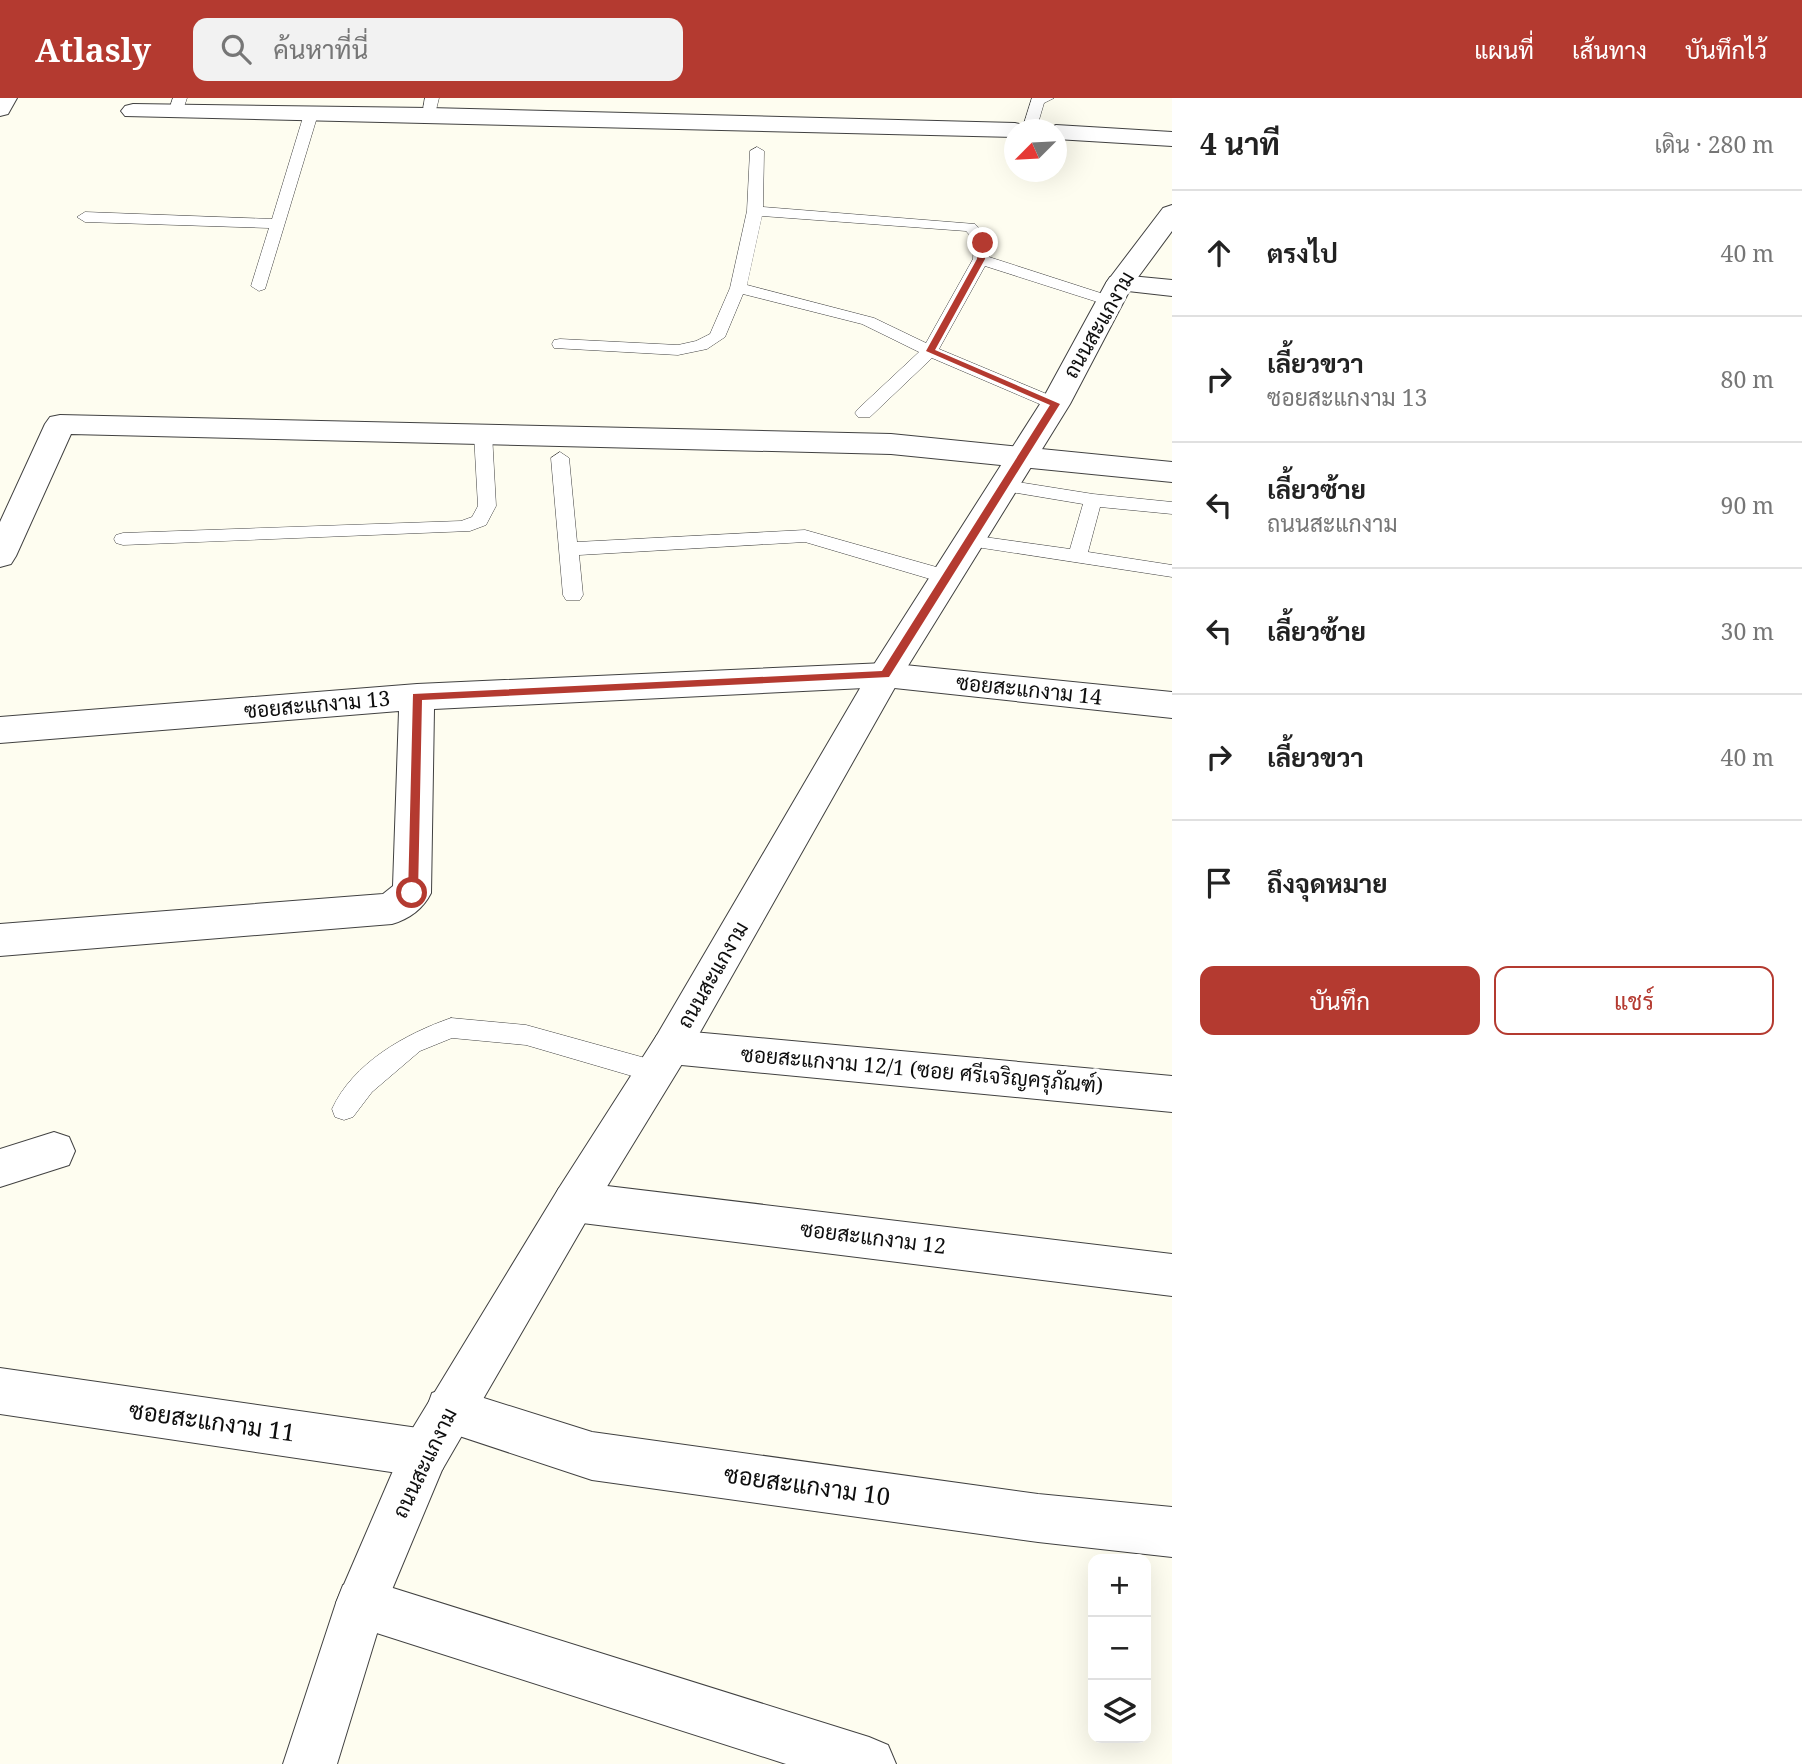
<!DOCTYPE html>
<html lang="th">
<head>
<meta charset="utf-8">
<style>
  body { margin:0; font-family:"Noto Serif",Sarabun,serif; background:#f2f2f2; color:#222 }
  .controls { position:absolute; right:21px; bottom:21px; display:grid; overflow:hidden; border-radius:14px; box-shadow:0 7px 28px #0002 }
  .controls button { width:63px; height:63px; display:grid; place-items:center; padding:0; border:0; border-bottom:2px solid #e0e0e0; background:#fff; color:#222; font:35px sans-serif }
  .compass { position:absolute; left:1004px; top:21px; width:63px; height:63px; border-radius:50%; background:#fff; box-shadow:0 7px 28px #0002; rotate:246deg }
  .stop { position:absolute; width:21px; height:21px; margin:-16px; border:5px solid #b43a30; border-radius:50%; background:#fff }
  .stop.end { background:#b43a30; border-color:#fff; box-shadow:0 2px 7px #0008 }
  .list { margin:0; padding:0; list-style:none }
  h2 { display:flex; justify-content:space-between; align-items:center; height:91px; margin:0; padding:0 28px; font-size:30px }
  h2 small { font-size:23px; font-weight:400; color:#767676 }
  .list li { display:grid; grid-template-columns:46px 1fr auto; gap:21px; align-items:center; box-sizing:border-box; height:126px; padding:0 28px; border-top:2px solid #e0e0e0 }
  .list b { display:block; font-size:26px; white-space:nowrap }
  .list p { margin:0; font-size:23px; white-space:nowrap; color:#767676 }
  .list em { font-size:23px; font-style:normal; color:#767676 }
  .actions { display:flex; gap:14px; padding:21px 28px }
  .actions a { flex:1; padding:16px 0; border:2px solid #b43a30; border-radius:14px; text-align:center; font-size:24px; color:#b43a30 }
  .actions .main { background:#b43a30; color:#fff }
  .icon { flex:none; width:38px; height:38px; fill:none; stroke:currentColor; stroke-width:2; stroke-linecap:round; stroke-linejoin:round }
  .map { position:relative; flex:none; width:1172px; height:1666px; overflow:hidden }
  header { display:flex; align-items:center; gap:42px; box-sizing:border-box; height:98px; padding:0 35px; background:#b43a30; color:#fff }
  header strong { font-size:33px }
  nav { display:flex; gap:38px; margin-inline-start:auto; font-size:24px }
  .search { width:490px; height:63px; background:#f2f2f2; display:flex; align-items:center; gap:18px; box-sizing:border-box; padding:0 24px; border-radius:14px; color:#767676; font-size:26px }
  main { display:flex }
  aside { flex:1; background:#fff }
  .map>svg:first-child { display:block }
</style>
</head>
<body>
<header>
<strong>Atlasly</strong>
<div class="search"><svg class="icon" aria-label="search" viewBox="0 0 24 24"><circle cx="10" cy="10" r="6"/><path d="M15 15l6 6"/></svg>ค้นหาที่นี่</div>
<nav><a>แผนที่</a><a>เส้นทาง</a><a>บันทึกไว้</a></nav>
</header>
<main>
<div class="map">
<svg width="1172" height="1666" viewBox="0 0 1172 1666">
  <rect width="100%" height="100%" fill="#fefdf0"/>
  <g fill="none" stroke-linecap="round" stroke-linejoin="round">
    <g stroke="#414141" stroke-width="1">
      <g id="service">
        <polygon points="173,0 187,0 182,15 175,19 168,15"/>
        <polygon points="425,0 439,0 434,20 429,21 422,17"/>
        <polygon points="1032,0 1054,0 1044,5 1036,32 1022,32"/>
        <polygon points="311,12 318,16 265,191 259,193 251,188 269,130 85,124 77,119 85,114 272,121 304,16"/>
        <path d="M 757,49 L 764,53 L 763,109 L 975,126 L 988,139 L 989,159 L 1116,200 L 1118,203 L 1110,208 L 985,168 L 939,251 L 1061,302 L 1064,306 L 1061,310 L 1049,310 L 932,260 L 870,319 L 858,319 L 855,315 L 858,311 L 919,254 L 862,226 L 743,196 L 725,239 L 707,251 L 678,257 L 554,250 L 552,246 L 554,242 L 560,241 L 678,247 L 696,243 L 710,236 L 730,190 L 747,113 L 750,53 ZM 762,118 L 966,133 L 974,142 L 973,161 L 926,245 L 874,220 L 747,187 Z"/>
        <polygon points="483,330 492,336 496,408 486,427 470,433 123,447 116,445 114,441 116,437 123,435 461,423 472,419 478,408 474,336"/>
        <polygon points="560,354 569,360 577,444 805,432 954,474 957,479 954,484 947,486 805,444 579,457 583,497 580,502 566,502 563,497 551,360"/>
        <polygon points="1005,382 1093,396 1172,404 1172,416 1100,409 1088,454 1172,467 1172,479 963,447 961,443 963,439 970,437 1070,451 1083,406 999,392 996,388"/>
        <path d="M 451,920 L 526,927 L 656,963 L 665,967 L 668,974 L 665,981 L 656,985 L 526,947 L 452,940 L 420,953 L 372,994 L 353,1019 L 344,1022 L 335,1019 L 332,1011 C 353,965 405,936 451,920 Z"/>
      </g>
    </g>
    <g stroke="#414141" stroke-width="2">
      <g id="minor">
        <polygon points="0,0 17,0 8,16 0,18"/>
        <polygon points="133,6 429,10 1015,25 1024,27 1027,32 1015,32 1015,39 125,18 121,13 125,8"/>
        <polygon points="1056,27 1172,34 1172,48 1056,41 1056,32 1046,32"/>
        <polygon points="1120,177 1172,182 1172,198 1110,191 1106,185 1110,179"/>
        <polygon points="60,317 891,336 1172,364 1172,384 891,356 71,336 16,458 11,466 0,469 0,424 45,326 50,319"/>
        <path d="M 885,565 L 1172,594 L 1172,620 L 885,589 L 434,611 L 431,795 C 423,811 409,821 392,826 L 0,858 L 0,826 L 383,796 L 393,788 L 399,613 L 0,645 L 0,619 L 417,586 Z"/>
        <polygon points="671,932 1172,978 1172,1014 671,966 657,961 651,949 657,937"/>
        <polygon points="54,1034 69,1039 75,1053 69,1067 0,1089 0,1051"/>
        <polygon points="574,1084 1172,1156 1172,1198 574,1124 559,1118 552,1104 559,1090"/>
        <polygon points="0,1270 425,1331 442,1338 449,1355 442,1372 425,1379 0,1316"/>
        <polygon points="449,1289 592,1334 1038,1396 1172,1409 1172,1459 1038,1444 592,1382 432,1329 426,1312 432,1295"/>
        <polygon points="361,1480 869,1639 888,1647 896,1666 786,1666 361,1530 343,1523 336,1505 343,1487"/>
      </g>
    </g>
    <g stroke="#414141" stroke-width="2">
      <polygon id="tertiary" points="1172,107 1172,133 1133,186 1070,306 898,584 685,961 589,1118 442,1372 386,1506 337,1666 283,1666 336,1505 408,1338 559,1090 657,937 873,568 1040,306 1106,185 1163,110"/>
    </g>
    <use href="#service" fill="#fff" fill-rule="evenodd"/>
    <use href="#minor" fill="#fff" fill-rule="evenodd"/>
    <use href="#tertiary" fill="#fff" fill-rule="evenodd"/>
  </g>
  <polygon fill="#b43a30" points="983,142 987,145 985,161 935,252 1060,306 889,579 422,602 418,795 416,798 408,798 413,596 882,573 1050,307 926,253 977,161 979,145"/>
  <g text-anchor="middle" stroke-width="7" stroke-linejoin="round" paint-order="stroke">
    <g font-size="21" fill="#0e0e0e" stroke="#fff">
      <text transform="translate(1099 227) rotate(-60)" y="7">ถนนสะแกงาม</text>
      <text transform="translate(1029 592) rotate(6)" y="7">ซอยสะแกงาม 14</text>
      <text transform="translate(317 607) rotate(-5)" y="7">ซอยสะแกงาม 13</text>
      <text transform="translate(713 877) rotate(-60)" y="7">ถนนสะแกงาม</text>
      <text transform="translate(922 972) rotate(5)" y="7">ซอยสะแกงาม 12/1 (ซอย ศรีเจริญครุภัณฑ์)</text>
      <text transform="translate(873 1140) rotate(7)" y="7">ซอยสะแกงาม 12</text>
      <text transform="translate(425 1365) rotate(-64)" y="7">ถนนสะแกงาม</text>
    </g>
    <g font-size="24" fill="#0e0e0e" stroke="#fff">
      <text transform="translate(212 1324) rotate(8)" y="8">ซอยสะแกงาม 11</text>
      <text transform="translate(807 1388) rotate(8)" y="8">ซอยสะแกงาม 10</text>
    </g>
  </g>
</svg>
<div class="controls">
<button>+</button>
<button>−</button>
<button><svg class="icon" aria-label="layers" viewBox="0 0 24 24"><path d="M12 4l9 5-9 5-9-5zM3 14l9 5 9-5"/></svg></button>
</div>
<svg class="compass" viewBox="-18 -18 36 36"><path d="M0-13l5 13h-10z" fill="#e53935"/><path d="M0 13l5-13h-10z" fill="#767676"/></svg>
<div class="stop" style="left:412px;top:795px"></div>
<div class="stop end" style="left:983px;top:145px"></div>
</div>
<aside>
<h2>4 นาที<small>เดิน · 280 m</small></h2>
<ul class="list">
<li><svg class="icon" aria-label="ahead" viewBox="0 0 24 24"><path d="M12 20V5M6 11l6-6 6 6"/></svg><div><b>ตรงไป</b></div><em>40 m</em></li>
<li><svg class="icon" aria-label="right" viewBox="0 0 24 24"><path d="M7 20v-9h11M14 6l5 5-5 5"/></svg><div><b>เลี้ยวขวา</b><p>ซอยสะแกงาม 13</p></div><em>80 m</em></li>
<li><svg class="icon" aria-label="left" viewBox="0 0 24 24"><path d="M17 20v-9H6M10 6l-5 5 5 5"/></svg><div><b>เลี้ยวซ้าย</b><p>ถนนสะแกงาม</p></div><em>90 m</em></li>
<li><svg class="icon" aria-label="left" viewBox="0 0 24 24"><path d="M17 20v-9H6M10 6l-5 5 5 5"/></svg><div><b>เลี้ยวซ้าย</b></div><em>30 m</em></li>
<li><svg class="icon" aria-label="right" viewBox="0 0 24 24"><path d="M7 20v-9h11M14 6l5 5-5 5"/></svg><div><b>เลี้ยวขวา</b></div><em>40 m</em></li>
<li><svg class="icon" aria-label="arrive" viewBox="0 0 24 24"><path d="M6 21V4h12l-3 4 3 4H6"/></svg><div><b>ถึงจุดหมาย</b></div></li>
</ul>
<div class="actions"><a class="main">บันทึก</a><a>แชร์</a></div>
</aside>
</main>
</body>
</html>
